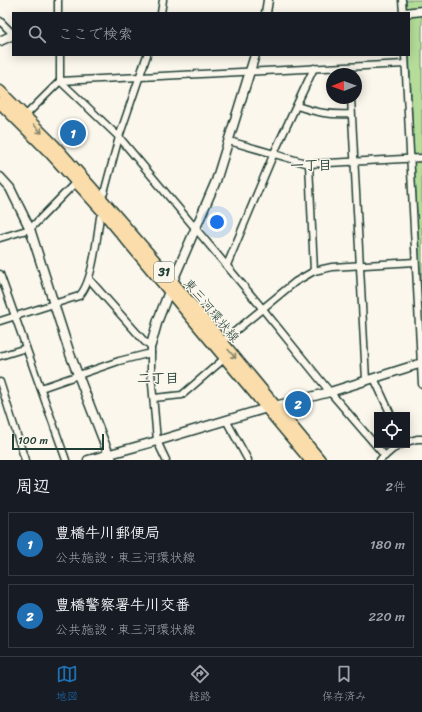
<!DOCTYPE html>
<html lang="ja">
<head>
<meta charset="utf-8">
<style>
  body { margin:0; font-family:Sriracha,"Klee One",sans-serif; background:#20242c; color:#f1f3f6 }
  .controls { position:absolute; right:12px; bottom:12px; display:grid; overflow:hidden; border-radius:0px; box-shadow:0 2px 10px #0003 }
  .controls button { width:36px; height:36px; display:grid; place-items:center; padding:0; border:0; border-bottom:1px solid #363941; background:#171b24; color:#f1f3f6; font:20px sans-serif }
  .compass { position:absolute; left:326px; top:68px; width:36px; height:36px; border-radius:50%; background:#171b24; box-shadow:0 2px 10px #0003; rotate:269deg }
  .scale { position:absolute; left:12px; bottom:10px; width:92px; box-sizing:border-box; padding-left:4px; border:2px solid #1f3d34; border-top:0; font-size:11px; line-height:14px; white-space:nowrap; color:#1f3d34; -webkit-text-stroke:3px #fbf7ec; paint-order:stroke }
  .you { position:absolute; left:217px; top:222px; width:14px; height:14px; margin:-10px; border:3px solid #fff; border-radius:50%; background:#1a73e8; box-shadow:0 0 0 6px #1a73e833 }
  .badge { display:grid; place-items:center; width:26px; height:26px; border-radius:50%; background:#1f6fb2; color:#fff; font-size:13px; font-weight:700 }
  .pin { position:absolute; translate:-50% -50%; border:2px solid #fff; box-shadow:0 1px 4px #0006 }
  .list { margin:0; padding:0; list-style:none }
  h2 { display:flex; justify-content:space-between; align-items:center; height:52px; margin:0; padding:0 16px; font-size:17px }
  h2 small { font-size:13px; font-weight:400; color:#9ea1a6 }
  .list li { display:grid; grid-template-columns:26px 1fr auto; gap:12px; align-items:center; box-sizing:border-box; height:64px; margin:0 8px 8px; padding:0 8px; border:1px solid #363941; border-radius:0px }
  .list b { display:block; font-size:15px; white-space:nowrap }
  .list p { margin:0; font-size:13px; white-space:nowrap; color:#9ea1a6 }
  .list em { font-size:13px; font-style:normal; color:#9ea1a6 }
  .icon { flex:none; width:22px; height:22px; fill:none; stroke:currentColor; stroke-width:2; stroke-linecap:round; stroke-linejoin:round }
  .map { position:relative; flex:none; width:422px; height:460px; overflow:hidden }
  .search { position:absolute; background:#171b24; box-shadow:0 2px 10px #0003; left:12px; right:12px; top:12px; height:44px; display:flex; align-items:center; gap:10px; box-sizing:border-box; padding:0 14px; border-radius:0px; color:#9ea1a6; font-size:15px }
  .sheet { height:196px; background:#171b24 }
  nav { display:flex; justify-content:space-around; align-items:center; box-sizing:border-box; height:56px; border-top:1px solid #363941; background:#171b24; font-size:11px; color:#9ea1a6 }
  nav a { display:grid; justify-items:center; gap:2px }
  nav .on { color:#1f6fb2 }
  .map>svg:first-child { display:block }
</style>
</head>
<body>
<div class="map">
<svg width="422" height="460" viewBox="0 0 422 460">
  <rect width="100%" height="100%" fill="#fbf7ec"/>
  <filter id="ink" filterUnits="userSpaceOnUse"><feTurbulence type="fractalNoise" baseFrequency=".025" numOctaves="2"/><feDisplacementMap in="SourceGraphic" scale="8" xChannelSelector="R" yChannelSelector="G"/><feConvolveMatrix kernelMatrix="1 2 1 2 8 2 1 2 1" color-interpolation-filters="sRGB"/></filter>
  <g filter="url(#ink)">
    <polygon fill="#b5dd99" stroke="#6a8d66" points="402,0 422,0 422,363 405,55 409,55 409,13 403,13"/>
    <g fill="none" stroke-linecap="round" stroke-linejoin="round">
      <g stroke="#5f99a0" stroke-width="2">
        <polyline points="406,0 406,3"/>
        <polyline points="409,55 413,152"/>
        <polyline points="414,166 422,319"/>
      </g>
      <g stroke="#1f3d34" stroke-width="9">
        <g id="minor">
          <polyline points="58,0 58,13"/>
          <polyline points="402,0 403,13"/>
          <polyline points="161,13 163,0"/>
          <polyline points="0,21 13,34"/>
          <polyline points="60,55 60,81 119,137 262,308 330,392 385,456"/>
          <polyline points="405,55 422,384"/>
          <polyline points="351,98 366,380"/>
          <path d="M 297,106 C 318,113 329,115 351,114"/>
          <polyline points="25,116 60,81 405,64"/>
          <polyline points="229,141 309,164 422,158"/>
          <polyline points="309,164 314,271"/>
          <polyline points="100,197 104,193 119,137 147,55"/>
          <polyline points="0,238 30,229 76,182"/>
          <polyline points="227,265 274,153 314,68"/>
          <polyline points="0,274 66,460"/>
          <polyline points="89,279 145,342 151,345 151,372 157,441 166,460"/>
          <path d="M 0,321 L 79,296 C 93,283 97,236 100,217 L 104,213"/>
          <polyline points="222,342 295,282 314,271 332,267 415,262"/>
          <polyline points="0,356 26,348"/>
          <polyline points="374,378 391,415"/>
          <polyline points="0,382 25,460"/>
          <polyline points="41,388 119,361 151,353"/>
          <polyline points="154,398 182,395 225,358"/>
          <polyline points="226,420 248,460"/>
          <polyline points="407,442 417,439 422,439"/>
          <polyline points="380,460 393,449 401,445"/>
        </g>
      </g>
      <g stroke="#1f3d34" stroke-width="11">
        <g id="tertiary">
          <polyline points="266,13 268,0"/>
          <polyline points="404,13 422,11"/>
          <polyline points="0,41 13,35"/>
          <polyline points="0,177 10,188 30,229 70,354 109,455 112,460"/>
          <polyline points="151,345 158,320 175,276 216,181 255,55"/>
          <polyline points="88,460 157,441 267,408 330,392 422,363"/>
        </g>
      </g>
      <g stroke="#1f3d34" stroke-width="13">
        <g id="primary">
          <polyline points="0,91 55,146 100,197 163,270 320,460"/>
          <polyline points="0,103 50,153 104,213 310,460"/>
        </g>
      </g>
      <use href="#minor" stroke="#fbf7ec" stroke-width="6"/>
      <use href="#tertiary" stroke="#fbf7ec" stroke-width="8"/>
      <use href="#primary" stroke="#faddab" stroke-width="10"/>
    </g>
    <defs><path id="oneway-shaft" d="M-6 0H5M1.5-3L5.5 0L1.5 3" fill="none" stroke-width="1.6" stroke-linecap="round" stroke-linejoin="round"/></defs>
    <g stroke="#82856a">
      <use href="#oneway-shaft" transform="translate(38 129) rotate(45)"/>
      <use href="#oneway-shaft" transform="translate(232 354) rotate(50)"/>
    </g>
  </g>
  <g text-anchor="middle" stroke-width="3" stroke-linejoin="round" paint-order="stroke">
    <rect fill="#fbf7ec" stroke="#61756b" stroke-width="1" x="154" y="262" width="20" height="20" rx="3"/>
    <g font-size="12" font-weight="bold" fill="#1f3d34">
      <text x="164" y="276">31</text>
    </g>
    <g font-size="13" fill="#1f3d34" stroke="#fbf7ec">
      <text transform="translate(212 310) rotate(50)" y="5">東三河環状線</text>
    </g>
    <g font-size="14" font-weight="bold" fill="#1f3d34" stroke="#fbf7ec">
      <text x="311" y="170">一丁目</text>
      <text x="158" y="383">二丁目</text>
    </g>
  </g>
</svg>
<div class="controls">
<button><svg class="icon" aria-label="locate" viewBox="0 0 24 24"><circle cx="12" cy="12" r="6"/><path d="M12 2v4M12 18v4M2 12h4M18 12h4"/></svg></button>
</div>
<svg class="compass" viewBox="-18 -18 36 36"><path d="M0-13l5 13h-10z" fill="#e53935"/><path d="M0 13l5-13h-10z" fill="#9ea1a6"/></svg>
<div class="scale">100 m</div>
<div class="you"></div>
<div class="pin badge" style="left:73px;top:133px">1</div>
<div class="pin badge" style="left:298px;top:404px">2</div>
<div class="search"><svg class="icon" aria-label="search" viewBox="0 0 24 24"><circle cx="10" cy="10" r="6"/><path d="M15 15l6 6"/></svg>ここで検索</div>
</div>
<section class="sheet">
<h2>周辺<small>2件</small></h2>
<ul class="list">
<li><span class="badge">1</span><div><b>豊橋牛川郵便局</b><p>公共施設 · 東三河環状線</p></div><em>180 m</em></li>
<li><span class="badge">2</span><div><b>豊橋警察署牛川交番</b><p>公共施設 · 東三河環状線</p></div><em>220 m</em></li>
</ul>
</section>
<nav>
<a class="on"><svg class="icon" aria-label="map" viewBox="0 0 24 24"><path d="M3 6l6-2 6 2 6-2v14l-6 2-6-2-6 2zM9 4v14M15 6v14"/></svg>地図</a>
<a><svg class="icon" aria-label="directions" viewBox="0 0 24 24"><path d="M12 3l9 9-9 9-9-9zM9 14v-3h6M13 9l2 2-2 2"/></svg>経路</a>
<a><svg class="icon" aria-label="saved" viewBox="0 0 24 24"><path d="M7 4h10v16l-5-4-5 4z"/></svg>保存済み</a>
</nav>
</body>
</html>
